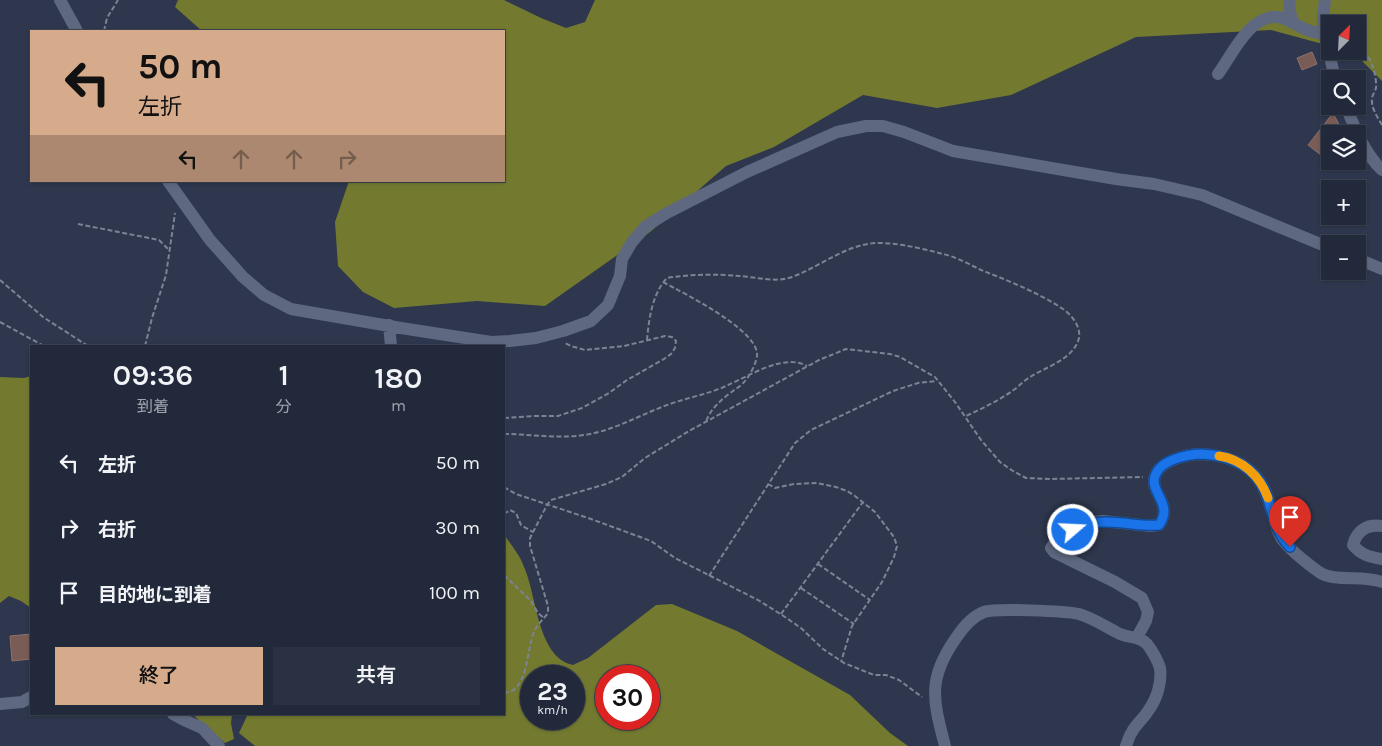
<!DOCTYPE html>
<html lang="ja">
<meta charset="utf-8">
<style>
:root{--surface:#22293a;--page:#2a3142;--text:#f1f3f6;--muted:#a2a6af;--line:#3f4554;--accent:#d6ab8b}
body{margin:0;font-family:Karla,"Noto Sans JP",sans-serif;background:var(--page);color:var(--text);height:100vh;display:flex;flex-direction:column;font-size:19px;white-space:nowrap}
*{box-sizing:border-box;margin:0}
p{font-size:16px;color:var(--muted)}
.icon{flex:none;width:28px;height:28px;fill:none;stroke:currentColor;stroke-width:2;stroke-linecap:round;stroke-linejoin:round}
.map{position:relative;flex:1;overflow:hidden}
.side{position:absolute;left:30px;top:345px;width:475px;height:370px;display:flex;flex-direction:column;background:var(--surface);border-radius:0px;box-shadow:0 1px 4px #0004,0 0 0 1px var(--line)}
.side>*{flex:none}
.hud{position:absolute;left:30px;top:30px;width:475px;height:152px;border-radius:0px;box-shadow:0 1px 4px #0004,0 0 0 1px var(--line);background:#d6ab8b;color:#111;overflow:hidden}
.needle{width:32px;rotate:24deg}
.tools{position:absolute;left:1321px;top:15px;display:grid;gap:10px}
.tools a{display:grid;place-items:center;width:45px;height:45px;border-radius:0px;background:var(--surface);box-shadow:0 1px 4px #0004,0 0 0 1px var(--line);font-size:25px}
.speed{position:absolute;left:520px;top:665px;display:flex;gap:10px;font-size:25px;font-weight:700;text-align:center}
.speed>*{display:grid;place-content:center;width:65px;height:65px;border-radius:50%;background:var(--surface);box-shadow:0 1px 4px #0004,0 0 0 1px var(--line);line-height:1}
.speed small{font-size:12px;font-weight:400}
.speed .limit{border:8px solid #d22;background:#fff;color:#111}
.pin{position:absolute;display:grid;place-items:center;width:42px;height:42px;color:#fff;margin:-51px -21px;border-radius:50% 50% 50% 0;rotate:-45deg;box-shadow:0 0 5px #0007}
.pin .icon{rotate:45deg}
.me{position:absolute;width:55px;margin:-28px;rotate:71deg;stroke-linejoin:round;filter:drop-shadow(0 0 4px #0008)}
.turn{display:flex;align-items:center;gap:18px;height:105px;padding:0 25px;font-size:22px}
.turn .icon{width:65px;height:65px;stroke-width:2.5}
.turn b{display:block;font-size:35px;line-height:42px}
.lanes{display:flex;align-items:center;height:48px;padding:0 25px;background:#0003;justify-content:center;gap:25px;direction:ltr}
.lanes .off{opacity:.35}
.eta{display:flex;justify-content:space-evenly;align-items:center;height:85px;text-align:center}
.eta b{font-size:30px;font-weight:600;line-height:35px}
.action{display:flex;gap:10px;margin-top:auto;padding:10px 25px}
.action a{flex:1;height:58px;border-radius:0px;background:var(--accent);color:#111;font-size:20px;font-weight:600;line-height:58px;text-align:center}
.action a+a{background:var(--page);color:var(--text)}
ul{padding:0;list-style:none}
li{display:flex;align-items:center;gap:15px;height:65px;padding:0 25px}
li div{flex:1}
li b{display:block;font-size:19px}
li em{font-style:normal}
.map>svg:first-child{display:block}
</style>
<div class="map">
<svg width="1382" height="746" viewBox="0 0 1382 746">
<rect width="100%" height="100%" fill="#2e374d"/>
<!-- forest -->
<path fill="#737a30" fill-rule="evenodd" d="M178 0H504L541 18 566 28 585 22 595 0H1382V81L1354 53 1347 51H1358V24H1330V46L1271 30 1136 37 1011 95 937 108 863 95 774 147 726 166 650 232 545 306 477 301 394 308 363 292 338 266 335 222 349 181H504V31H202L175 7Z
M31 376V608L21 601 9 596 0 603V377L24 378Z
M504 534C510 544 520 555 524 567 537 595 537 657 573 665L588 658 656 605 672 604 737 631 850 695 890 733 908 746H255L239 733 248 714H504ZM531 676H574V719H531ZM606 676H649V719H606Z
M192 714H232L231 723 234 739 225 743Z"/>
<!-- building -->
<path fill="#795c56" stroke="#8e706a" d="M1312 52 1317 64 1302 70 1297 58Z
M1333 113 1344 134H1330V162L1308 145Z
M31 634V659L12 661 10 636Z"/>
<g fill="none" stroke-linecap="round" stroke-linejoin="round">
<!-- path -->
<path stroke="#7b8395" stroke-width="2" stroke-dasharray="5 2.5" stroke-linecap="butt" d="M104 31 107 18 118 0
M1358 46C1370 53 1377 74 1376 88 1375 92 1372 95 1372 99 1371 108 1378 118 1382 125
M78 224 159 240 169 250
M0 280 43 317 88 346
M663 282C685 294 754 328 757 353 758 360 750 376 745 381 742 385 737 388 733 391 722 399 710 409 706 422
M0 322 44 346
M647 340C649 319 652 294 667 278 690 274 717 274 739 276 756 277 776 283 792 277 822 266 850 241 883 243 903 244 924 249 943 254 956 257 969 264 981 270 1009 281 1039 293 1063 309 1072 315 1081 327 1079 338 1074 359 1046 367 1030 377 1025 380 1020 385 1015 389 1000 400 983 408 966 416
M145 346 152 318 166 275 175 213
M504 418 535 416H558L582 408 609 393 627 380 664 359 671 354 675 348 676 341 672 337 665 336 624 346 585 350 571 346 565 343
M504 434C530 434 557 439 584 435 614 431 641 414 670 404 689 397 710 394 728 385 749 376 784 353 807 366
M768 484 775 488 794 484 817 483 836 487 847 491 855 496 875 512 894 537 897 546 894 557 882 582 852 626 841 662
M504 487 516 494 591 519 651 541 675 558 758 600 782 615 801 628 823 649 844 663 874 675H886L899 680 922 697
M504 514 510 510 516 513 521 525 533 532
M818 564 870 600
M504 575 531 601 538 613 544 618
M709 576 795 443 811 430 893 391 918 383 937 381
M801 588 854 624
M781 614 863 502
M504 693C506 692 509 692 512 691 528 682 527 648 534 632 537 624 543 620 548 613V606L530 546V538L547 505 551 500 606 484 622 477 645 458 689 431 819 360 846 349 890 354 900 357 935 377 955 402 981 440 1000 462 1013 471 1026 478 1050 479 1143 477"/>
<!-- minor -->
<path stroke="#5e6880" stroke-width="12" d="M60 0 77 31
M1290 0 1289 5 1292 22
M1325 0 1323 17V25L1335 79
M1218 74C1232 55 1250 14 1278 17 1289 19 1297 26 1307 30 1313 32 1319 33 1326 35
M1346 106C1354 127 1365 154 1382 170
M168 181 210 240 243 277 264 295 291 309 401 328 491 342 510 341 536 338 563 331 591 321 608 305 620 276 622 259 632 242 646 226 667 213 747 172 837 132 866 126H883L904 132 953 151 1116 179 1154 184 1202 195 1330 248
M1358 259 1382 269
M389 325 391 346
M1382 526C1367 524 1357 530 1353 545 1361 555 1370 557 1382 559
M1137 637 1146 621 1148 612 1142 598 1115 582 1054 552 1051 548 1053 545 1067 532 1093 522 1103 521 1150 526 1159 525C1176 501 1142 490 1159 469 1168 459 1189 454 1201 454 1231 455 1257 467 1267 496 1272 510 1274 526 1282 539 1290 550 1308 564 1319 572 1335 583 1362 574 1382 582
M0 704 22 702 31 697
M173 714 184 720 202 728 219 746
M945 746C933 700 927 679 956 638 962 629 973 616 984 612 995 608 1066 611 1079 614 1093 618 1106 627 1120 634 1129 638 1140 636 1147 644 1152 650 1158 661 1160 668 1162 682 1157 699 1148 711 1144 718 1136 724 1132 732 1129 736 1128 741 1126 746"/>
</g>
<g fill="none" stroke-linecap="round" stroke-linejoin="round">
<!-- route casing -->
<g stroke="#114b97" stroke-width="12">
<path id="route" d="M1073 530C1082 526 1092 522 1103 522 1122 521 1141 527 1159 525 1176 501 1142 490 1159 469 1167 459 1189 454 1201 454 1231 455 1257 467 1267 496 1273 515 1276 533 1290 547"/>
</g>
<!-- route -->
<use href="#route" stroke="#1a73e8" stroke-width="9"/>
<!-- slow -->
<path stroke="#f59e0b" stroke-width="9" d="M1219 456C1242 459 1260 476 1268 498"/>
</g>
</svg>
<div class="tools">
<a><svg class="needle" viewBox="-14 -14 28 28"><path d="M0-13l5 13h-10z" fill="#e53935"/><path d="M0 13l5-13h-10z" fill="#a2a6af"/></svg></a>
<a><svg class="icon" aria-label="search" viewBox="0 0 24 24"><circle cx="10" cy="10" r="6"/><path d="M15 15l6 6"/></svg></a>
<a><svg class="icon" aria-label="layers" viewBox="0 0 24 24"><path d="M12 4l9 5-9 5-9-5zM3 14l9 5 9-5"/></svg></a>
<a>+</a>
<a>−</a>
</div>
<div class="speed"><div>23<small>km/h</small></div><div class="limit">30</div></div>
<div class="pin" style="left:1290px;top:547px;background:#d93025"><svg class="icon" aria-label="arrive" viewBox="0 0 24 24"><path d="M6 21V4h12l-3 4 3 4H6"/></svg></div>
<svg class="me" style="left:1073px;top:530px" viewBox="-20 -20 40 40"><circle r="17" fill="#1a73e8" stroke="#fff" stroke-width="3"/><path d="M0-11L8 9 0 5-8 9z" fill="#fff"/></svg>
<div class="hud">
<div class="turn"><svg class="icon" aria-label="left" viewBox="0 0 24 24"><path d="M17 20v-9H6M10 6l-5 5 5 5"/></svg><div><b>50 m</b>左折</div></div>
<div class="lanes"><svg class="icon" aria-label="left" viewBox="0 0 24 24"><path d="M17 20v-9H6M10 6l-5 5 5 5"/></svg><svg class="icon off" aria-label="ahead" viewBox="0 0 24 24"><path d="M12 20V5M6 11l6-6 6 6"/></svg><svg class="icon off" aria-label="ahead" viewBox="0 0 24 24"><path d="M12 20V5M6 11l6-6 6 6"/></svg><svg class="icon off" aria-label="right" viewBox="0 0 24 24"><path d="M7 20v-9h11M14 6l5 5-5 5"/></svg></div>
</div>
<section class="side">
<div class="eta">
<div><b>09:36</b><p>到着</p></div>
<div><b>1</b><p>分</p></div>
<div><b>180</b><p>m</p></div>
</div>
<ul>
<li><svg class="icon" aria-label="left" viewBox="0 0 24 24"><path d="M17 20v-9H6M10 6l-5 5 5 5"/></svg><div><b>左折</b></div><em>50 m</em></li>
<li><svg class="icon" aria-label="right" viewBox="0 0 24 24"><path d="M7 20v-9h11M14 6l5 5-5 5"/></svg><div><b>右折</b></div><em>30 m</em></li>
<li><svg class="icon" aria-label="arrive" viewBox="0 0 24 24"><path d="M6 21V4h12l-3 4 3 4H6"/></svg><div><b>目的地に到着</b></div><em>100 m</em></li>
</ul>
<div class="action"><a>終了</a><a>共有</a></div>
</section>
</div>
